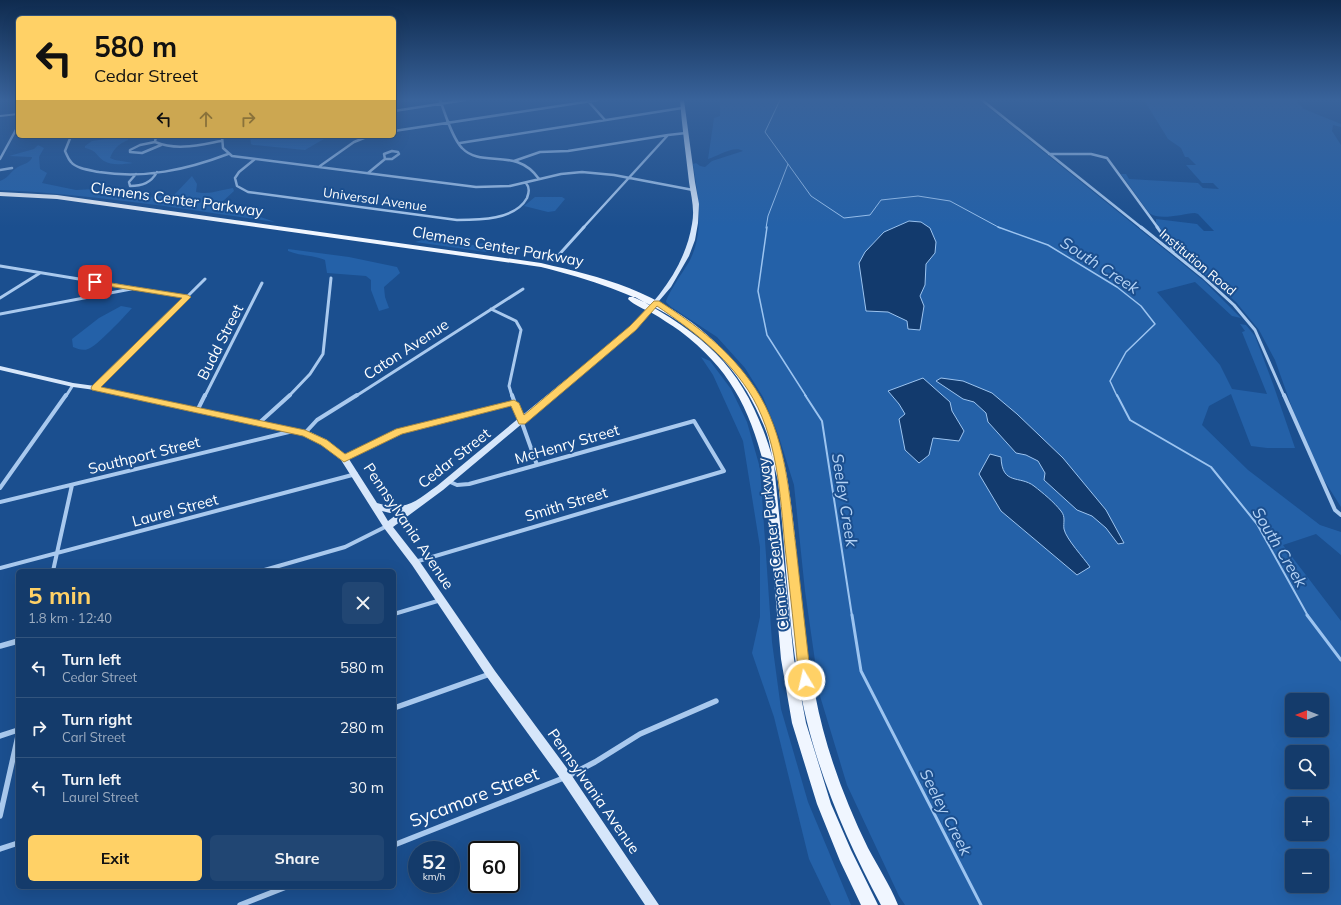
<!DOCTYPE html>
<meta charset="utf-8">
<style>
:root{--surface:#143b6b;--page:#214673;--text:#f1f3f6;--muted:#9dadc1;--line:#33557e;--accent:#ffd166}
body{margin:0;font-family:Mulish,sans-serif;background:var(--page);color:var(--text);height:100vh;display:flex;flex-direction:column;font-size:15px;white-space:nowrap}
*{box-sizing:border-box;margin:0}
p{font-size:13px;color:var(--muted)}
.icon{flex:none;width:22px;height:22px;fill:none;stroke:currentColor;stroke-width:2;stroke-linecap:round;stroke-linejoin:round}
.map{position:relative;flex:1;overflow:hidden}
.details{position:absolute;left:16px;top:569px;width:380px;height:320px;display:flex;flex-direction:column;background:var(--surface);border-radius:6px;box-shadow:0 4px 16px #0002,0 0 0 1px var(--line)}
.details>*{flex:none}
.guide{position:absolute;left:16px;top:16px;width:380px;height:122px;border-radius:6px;box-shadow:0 4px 16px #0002,0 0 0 1px var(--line);background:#ffd166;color:#111;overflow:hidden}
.needle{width:26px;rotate:270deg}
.buttons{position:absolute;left:1285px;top:693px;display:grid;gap:8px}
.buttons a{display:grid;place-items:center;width:44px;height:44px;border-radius:6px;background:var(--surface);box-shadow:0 4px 16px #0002,0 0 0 1px var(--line);font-size:20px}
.speed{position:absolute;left:408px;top:841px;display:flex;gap:8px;font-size:20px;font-weight:700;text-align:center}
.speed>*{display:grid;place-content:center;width:52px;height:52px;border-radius:50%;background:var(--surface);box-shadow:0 4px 16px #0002,0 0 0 1px var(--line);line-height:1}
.speed small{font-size:10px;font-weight:400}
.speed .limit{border:2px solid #111;border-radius:6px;background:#fff;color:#111}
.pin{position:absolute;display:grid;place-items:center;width:34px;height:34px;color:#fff;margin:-17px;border-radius:8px;box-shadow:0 2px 6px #0006}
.me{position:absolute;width:44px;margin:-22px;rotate:351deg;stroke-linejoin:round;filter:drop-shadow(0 0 3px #0008)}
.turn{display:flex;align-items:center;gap:14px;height:84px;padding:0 12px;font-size:18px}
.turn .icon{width:52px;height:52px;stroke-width:2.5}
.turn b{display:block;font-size:28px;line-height:34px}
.lanes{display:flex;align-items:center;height:38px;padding:0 12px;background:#0003;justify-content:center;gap:20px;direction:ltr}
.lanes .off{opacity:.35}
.round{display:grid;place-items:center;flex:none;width:42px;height:42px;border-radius:6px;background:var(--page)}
.headline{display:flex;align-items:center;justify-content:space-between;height:68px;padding:0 12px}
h1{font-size:24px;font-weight:700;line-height:30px;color:var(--accent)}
.action{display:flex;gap:8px;margin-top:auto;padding:8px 12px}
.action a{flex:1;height:46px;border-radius:6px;background:var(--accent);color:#111;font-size:16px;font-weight:700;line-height:46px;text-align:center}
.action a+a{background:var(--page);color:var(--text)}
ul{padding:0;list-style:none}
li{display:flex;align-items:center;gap:12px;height:60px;padding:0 12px;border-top:1px solid var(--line)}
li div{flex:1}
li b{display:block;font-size:15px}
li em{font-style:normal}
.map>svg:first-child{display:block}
</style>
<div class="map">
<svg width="1341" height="905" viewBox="0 0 1341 905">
<rect width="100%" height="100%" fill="#1b4f8f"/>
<!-- green -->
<path fill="#2461a8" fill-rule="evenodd" d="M720 100H979L1204 281 1241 318 1232 316 1195 282 1157 292 1220 365 1232 389 1267 394 1242 332 1245 331 1240 324 1246 325 1255 336 1273 384 1295 448H1267L1251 446 1231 394 1209 406 1202 425 1248 470 1320 525 1341 532V555L1316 534 1283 545 1341 621V905H905L899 896 847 785 820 696 805 591 794 485 778 434 763 397 745 368 717 337 671 307 666 302C667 295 684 270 689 262 705 232 698 196 693 164L696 163 700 166 705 167 712 161 743 151C734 145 718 156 708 159L714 118 720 116ZM1292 700H1322V730H1292ZM1292 752H1322V782H1292ZM1292 804H1322V834H1292ZM1292 856H1322V886H1292Z
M1144 100H1295L1304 109 1341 124V127L1333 125 1332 131 1341 145V507L1310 458 1275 360 1259 330 1236 302 1174 248 1156 223V219L1197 224 1204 231H1214L1198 214 1195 213C1181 214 1160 221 1149 213L1121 174H1126L1129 179 1198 183 1203 188 1219 189 1213 183H1202L1186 165H1196L1188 157H1185L1181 148 1168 139Z
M250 136H329L305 150 253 145 251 144Z
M119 137 128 138V140C119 144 114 148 110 158L115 160 133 163C124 164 112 166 104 161 95 155 98 151 85 148V146L92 141Z
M38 145 44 148 39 157 40 169 47 173 42 183 76 190 95 189 104 196 147 198 175 194 192 176 197 184 196 192C210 195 219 190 233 188L234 191 222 202 240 210 275 222C184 209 92 194 0 190V181C8 178 9 174 15 169 20 164 28 165 32 158V157L9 156 34 149Z
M535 197H562L565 199 555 211 548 212 524 206Z
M426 239 474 245 488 242 490 248 486 252 415 242Z
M288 249 349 257 397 267 400 273 384 287 385 297 389 308 379 311 371 290V280L366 276 327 273 325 260C313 255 300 256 288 251Z
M121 306 132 308C125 316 96 347 88 349 83 351 78 349 73 347L72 339 99 318Z
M701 357 710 361 731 389 747 422 760 468 772 642 781 709 808 802 851 905H831L809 859 774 717 752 653 760 617V547L743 441 713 375Z"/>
<!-- water -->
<path fill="#123a6d" stroke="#9cc4f0" d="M909 221 921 222 930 228 936 242 935 253 926 264 925 285 920 296 924 306 920 330 908 329 907 321 888 312 866 311 859 263 865 252 884 232Z
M923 378 950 402 952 411 964 431 959 441 933 438 929 455 919 463 905 450 899 419 905 414 899 404 888 391Z
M941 378 963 381 992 393 1017 414 1063 458 1106 510 1124 543 1118 544 1106 528 1092 516 1077 510 1044 480 1045 473 1038 461 1026 455 1016 453 988 422 986 413 974 402 963 399 936 381Z
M990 454 1001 457C1002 486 1020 475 1034 486 1043 493 1054 502 1061 511 1066 517 1063 523 1064 529 1066 539 1084 558 1090 567L1077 575 1001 511 979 474Z"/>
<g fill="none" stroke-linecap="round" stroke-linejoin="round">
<!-- stream-far3 -->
<path stroke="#9cc4f0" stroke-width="1" d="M788 164 811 196 844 218 870 215 881 200 918 196 950 201 1000 228
M766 228 768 216 788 164 765 132 780 100"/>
<!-- stream-far2 -->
<path stroke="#9cc4f0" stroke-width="1.5" d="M767 227 758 291 767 335 806 396
M998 227 1048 245 1117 287 1141 306 1155 324 1126 352 1110 381 1117 396"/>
<!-- stream-far1 -->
<path stroke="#9cc4f0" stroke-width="2" d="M805 395 822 421 852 616
M1117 395 1130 420 1211 467 1257 524 1308 616"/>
<!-- stream -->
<path stroke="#9cc4f0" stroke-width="3" d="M852 615 861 671 981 905
M1307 615 1341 660"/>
<!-- minor-far3 -->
<path stroke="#a9c9ee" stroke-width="2.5" d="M440 100C445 113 452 138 462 148 482 169 516 146 539 179
M982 100 1142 228
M588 101 605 120
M394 111 465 100
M394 131 598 100
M71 136 65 151C67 155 68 159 71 162 77 169 90 170 99 172 144 179 186 170 228 154
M156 136 155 142C177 151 199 145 221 141
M222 136 223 148 232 156 476 187 510 186 561 174 582 172 614 175 693 190
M71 137 79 136
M155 142 140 145 130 150V152L142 153 161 145
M460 143 682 108
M392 151 398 152 399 154 392 159H385L384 154Z
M1049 154H1091L1107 158 1158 228
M0 159 18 126
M255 159 239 172 235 178 237 186 248 192 457 220C479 220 515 220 527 198 529 192 530 188 526 183
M514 161 540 152 568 151 668 135
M320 166 354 142 369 136
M0 170 12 168
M368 173 385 159
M136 174 129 182 130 186C142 186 151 183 157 172
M583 228 668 135 686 133"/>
<!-- minor-far2 -->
<path stroke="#a9c9ee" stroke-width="3" d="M1141 227 1202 276 1234 305 1255 330 1284 396
M1157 227 1174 251
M556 258 584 227
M0 266 188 297
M0 298 40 273
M491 309 516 321 521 330 509 386 512 396
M0 314 131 289
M95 388 205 279
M66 396 73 385
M205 396 262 283
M289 396 310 374 323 354 331 278
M356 396 523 289"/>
<!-- minor-far1 -->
<path stroke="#a9c9ee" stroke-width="4" d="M512 395 537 465
M1284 395 1335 510 1341 515
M197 411 205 395
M259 423 290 395
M305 433 317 420 357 395
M344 458 399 431 514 403
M0 488 66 395
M0 502 293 431
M415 562 724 471 694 421 469 484 457 485 448 481
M0 568 356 474
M53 571 72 485
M261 571 345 547 387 526
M394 614 441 600"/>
<!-- minor -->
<path stroke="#a9c9ee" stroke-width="5.5" d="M0 646 18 641
M394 708 490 674
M0 736 18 730
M0 816 18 736
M394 845 566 777 595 762 640 734 716 701
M0 849 18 843
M240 905 286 887"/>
<!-- tertiary -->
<path fill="#a9c9ee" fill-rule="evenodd" d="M18 113V115L0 117V115Z"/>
<!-- secondary -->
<path fill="#d6e6fa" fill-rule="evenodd" d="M680 100H684L695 182 699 204 698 223 695 240 689 256 671 287 635 329 443 490 393 527 418 559 495 671 566 767 659 905H645L558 775 487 677 412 565 384 528 341 460 321 444 303 435 95 390 73 387 0 370V366L73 383 95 386 308 431 327 440 347 456 377 503C406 512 414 502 437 486 475 454 513 423 552 391 606 347 680 298 692 224 695 209 691 196 689 182 686 155 682 128 680 100ZM382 511 390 513 400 512 388 521Z"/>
<!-- primary -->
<path fill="#f0f6ff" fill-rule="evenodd" d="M0 192 57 195 541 263C571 270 601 277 629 288 715 322 775 392 788 483 799 553 800 624 815 694 825 747 844 799 868 848 878 867 890 885 898 905H881C850 847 823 786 807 722 788 643 787 561 778 481L774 465 794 659 806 723 831 804 851 850 878 905H861L840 861 817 804 792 723 781 659 764 465C749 407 729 368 680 331 671 325 661 318 652 313 644 309 634 305 628 299L629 297H635C714 340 749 375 774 463 771 454 770 443 767 434 729 329 641 292 541 267L57 199 0 196Z"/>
</g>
<!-- sky -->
<linearGradient id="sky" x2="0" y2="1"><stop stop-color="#0f2b4f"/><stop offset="0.44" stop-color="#39639b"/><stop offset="1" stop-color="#39639b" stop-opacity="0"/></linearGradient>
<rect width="1341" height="227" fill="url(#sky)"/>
<!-- route -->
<path fill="#ffd166" stroke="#a68842" d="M92 280 188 295 191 297 101 387 305 430 327 440 345 454 396 429 514 400 519 403 524 415 630 326 654 301H659C696 325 730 350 755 388 786 435 789 493 796 548 801 592 806 636 811 680L810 684 805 686 801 684 799 680C795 636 790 592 785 547 780 494 778 436 748 390 724 354 692 330 657 306L636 330 525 424H519L511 406 402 434 344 462 321 445 303 436 92 390 91 388 92 386 182 298 95 284 91 282Z"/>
<g text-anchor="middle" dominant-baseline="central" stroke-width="4" stroke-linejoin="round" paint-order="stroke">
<!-- far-street labels -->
<g font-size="13" fill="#fff" stroke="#1b4f8f">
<text transform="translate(375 199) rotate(8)">Universal Avenue</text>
<text transform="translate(1198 262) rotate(40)">Institution Road</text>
</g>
<!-- street labels -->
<g font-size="15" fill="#fff" stroke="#1b4f8f">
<text transform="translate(177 199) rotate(8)">Clemens Center Parkway</text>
<text transform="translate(498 246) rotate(10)">Clemens Center Parkway</text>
<text transform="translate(220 342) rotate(-63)">Budd Street</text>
<text transform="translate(406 349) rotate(-33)">Caton Avenue</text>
<text transform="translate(567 444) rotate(-16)">McHenry Street</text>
<text transform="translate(144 455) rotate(-14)">Southport Street</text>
<text transform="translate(454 458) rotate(-38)">Cedar Street</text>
<text transform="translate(566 504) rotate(-17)">Smith Street</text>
<text transform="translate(175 510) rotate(-15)">Laurel Street</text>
<text transform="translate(409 526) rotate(56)">Pennsylvania Avenue</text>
<text transform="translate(773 544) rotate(-97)">Clemens Center Parkway</text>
<text transform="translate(594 791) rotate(55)">Pennsylvania Avenue</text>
</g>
<!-- water labels -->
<g font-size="16" font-style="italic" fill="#b5d3f5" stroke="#1b4f8f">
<text transform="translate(1100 265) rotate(33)">South Creek</text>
<text transform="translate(845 500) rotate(81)">Seeley Creek</text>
<text transform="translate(1280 547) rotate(59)">South Creek</text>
<text transform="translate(946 812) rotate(63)">Seeley Creek</text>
</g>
<!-- near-street labels -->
<g font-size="18" fill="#fff" stroke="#1b4f8f">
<text transform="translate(474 797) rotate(-21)">Sycamore Street</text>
</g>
</g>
</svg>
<div class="buttons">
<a><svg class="needle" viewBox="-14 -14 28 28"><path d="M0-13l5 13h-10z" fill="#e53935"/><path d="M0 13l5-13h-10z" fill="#9dadc1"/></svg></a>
<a><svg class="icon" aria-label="search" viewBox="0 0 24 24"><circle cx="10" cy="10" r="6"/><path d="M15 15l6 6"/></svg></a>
<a>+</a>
<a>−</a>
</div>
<div class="speed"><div>52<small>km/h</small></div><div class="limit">60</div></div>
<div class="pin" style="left:95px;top:282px;background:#d93025"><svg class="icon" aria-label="arrive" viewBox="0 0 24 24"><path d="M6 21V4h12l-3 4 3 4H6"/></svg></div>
<svg class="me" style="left:805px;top:680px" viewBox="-20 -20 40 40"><circle r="17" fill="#ffd166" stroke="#fff" stroke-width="3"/><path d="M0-11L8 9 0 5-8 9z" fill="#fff"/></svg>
<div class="guide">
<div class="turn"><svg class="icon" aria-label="left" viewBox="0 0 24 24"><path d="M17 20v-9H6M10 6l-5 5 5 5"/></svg><div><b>580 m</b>Cedar Street</div></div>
<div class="lanes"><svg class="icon" aria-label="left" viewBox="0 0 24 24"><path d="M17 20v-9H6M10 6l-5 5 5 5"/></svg><svg class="icon off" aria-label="ahead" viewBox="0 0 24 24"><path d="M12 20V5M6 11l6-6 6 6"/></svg><svg class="icon off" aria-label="right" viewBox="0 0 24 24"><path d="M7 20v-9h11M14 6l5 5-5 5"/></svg></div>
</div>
<section class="details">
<div class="headline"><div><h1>5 min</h1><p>1.8 km · 12:40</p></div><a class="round"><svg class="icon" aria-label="close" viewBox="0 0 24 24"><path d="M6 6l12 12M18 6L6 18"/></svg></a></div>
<ul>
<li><svg class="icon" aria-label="left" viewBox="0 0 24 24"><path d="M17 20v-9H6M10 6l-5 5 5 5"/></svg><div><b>Turn left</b><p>Cedar Street</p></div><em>580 m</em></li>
<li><svg class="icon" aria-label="right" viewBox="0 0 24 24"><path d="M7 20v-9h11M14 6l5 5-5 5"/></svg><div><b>Turn right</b><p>Carl Street</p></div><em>280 m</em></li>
<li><svg class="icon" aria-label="left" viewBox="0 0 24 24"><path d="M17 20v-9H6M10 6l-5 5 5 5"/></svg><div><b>Turn left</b><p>Laurel Street</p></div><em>30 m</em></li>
</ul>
<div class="action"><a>Exit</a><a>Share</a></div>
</section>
</div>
